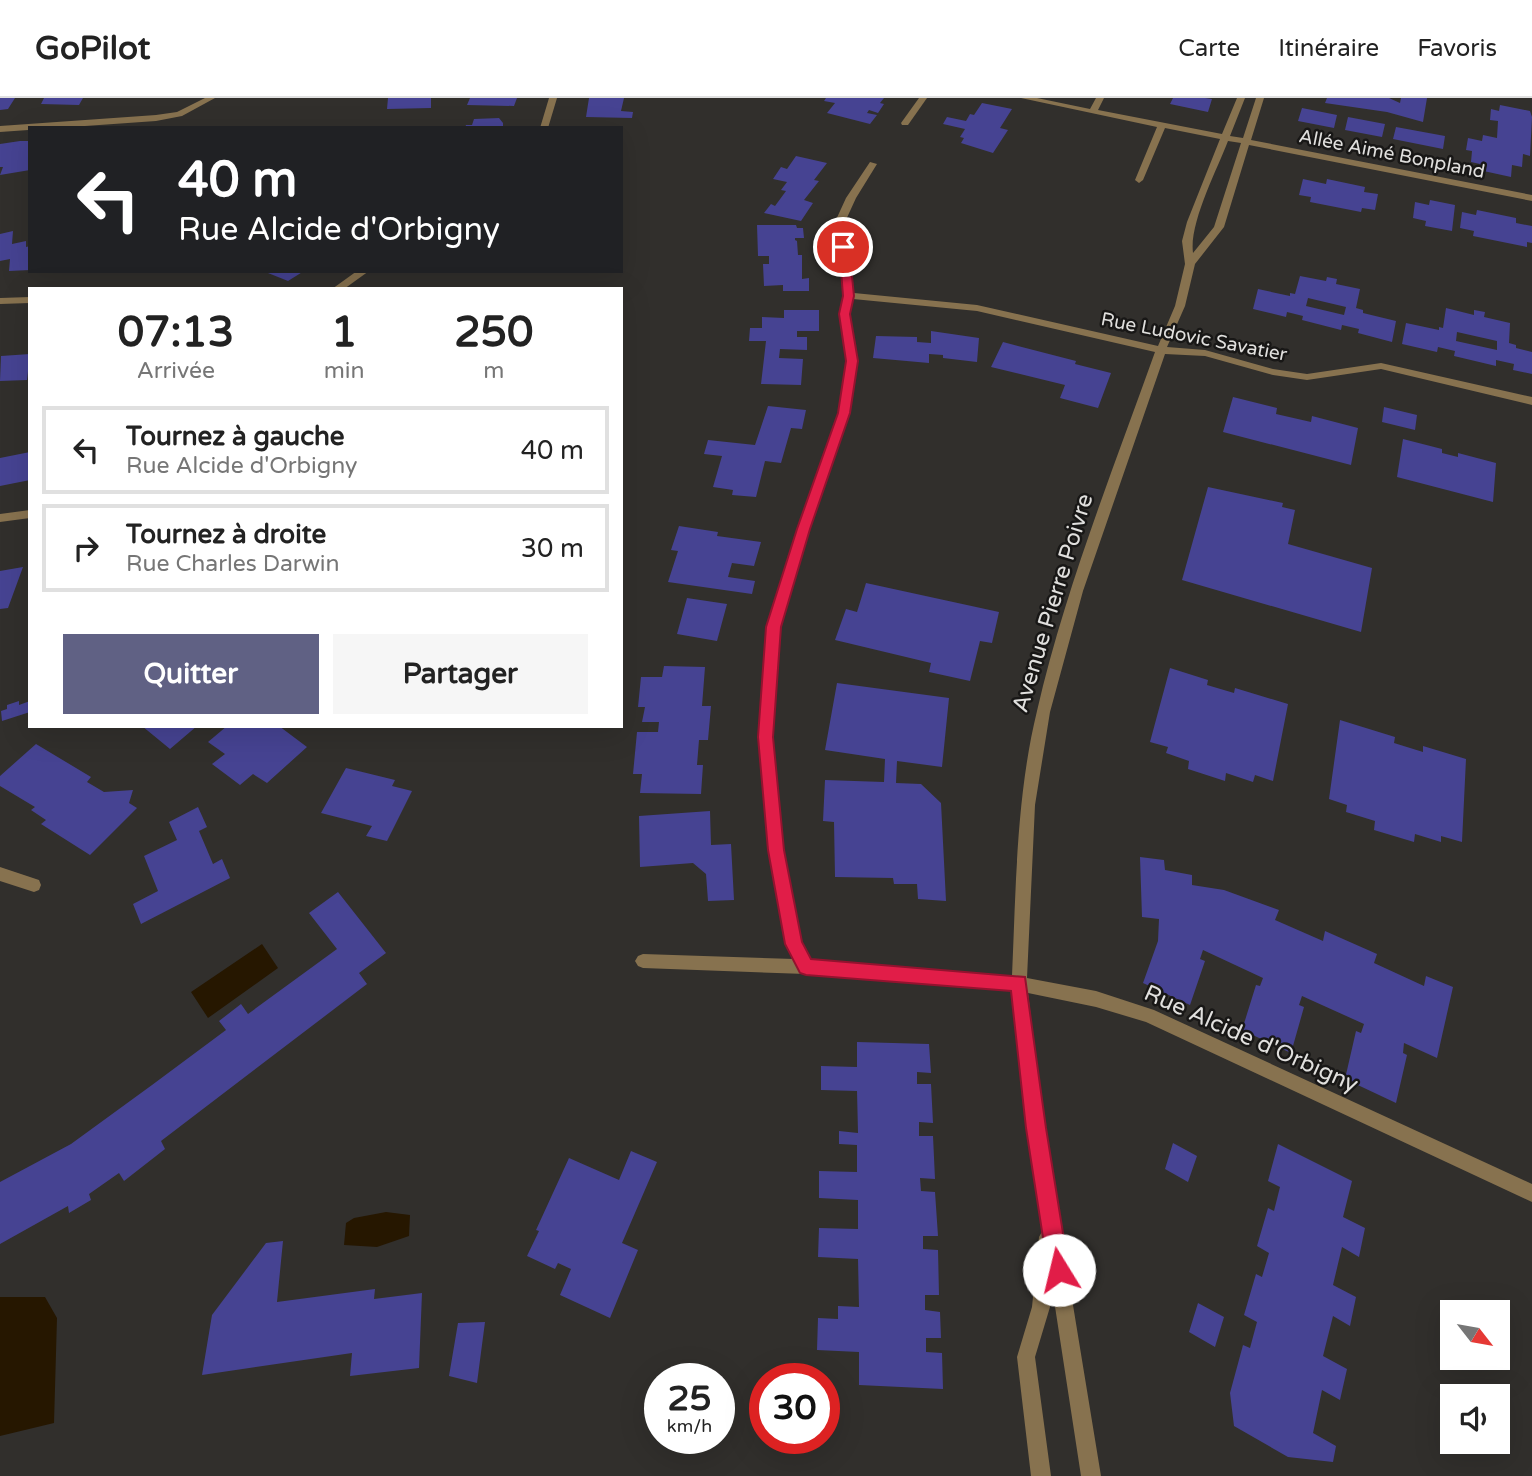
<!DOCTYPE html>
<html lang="fr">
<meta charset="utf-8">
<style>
:root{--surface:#fff;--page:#f6f6f6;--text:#222;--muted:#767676;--line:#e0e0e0;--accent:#606184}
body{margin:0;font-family:"Varela Round",sans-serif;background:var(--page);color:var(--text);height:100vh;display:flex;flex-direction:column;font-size:26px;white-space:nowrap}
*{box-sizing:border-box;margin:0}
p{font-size:23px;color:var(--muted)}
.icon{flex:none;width:38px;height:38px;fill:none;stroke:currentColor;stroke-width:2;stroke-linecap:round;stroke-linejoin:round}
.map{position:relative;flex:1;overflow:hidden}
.panel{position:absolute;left:28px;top:189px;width:595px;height:441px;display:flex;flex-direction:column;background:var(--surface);border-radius:0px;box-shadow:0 7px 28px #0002}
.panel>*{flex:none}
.banner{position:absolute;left:28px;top:28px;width:595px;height:147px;border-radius:0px;box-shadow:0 7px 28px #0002;background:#202124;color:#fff;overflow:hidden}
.needle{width:46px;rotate:121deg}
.controls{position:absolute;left:1440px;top:1202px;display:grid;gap:14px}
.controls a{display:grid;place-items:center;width:70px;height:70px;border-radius:0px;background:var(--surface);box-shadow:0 7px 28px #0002;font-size:35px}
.speed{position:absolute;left:644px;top:1265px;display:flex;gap:14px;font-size:35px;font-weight:700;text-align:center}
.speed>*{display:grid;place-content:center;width:91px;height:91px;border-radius:50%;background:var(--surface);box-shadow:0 7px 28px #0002;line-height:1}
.speed small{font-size:18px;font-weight:400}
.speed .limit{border:10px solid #d22;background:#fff;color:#111}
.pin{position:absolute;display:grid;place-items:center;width:60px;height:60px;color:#fff;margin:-30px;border:4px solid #fff;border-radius:50%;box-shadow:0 2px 7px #0007}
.me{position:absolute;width:77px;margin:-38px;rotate:351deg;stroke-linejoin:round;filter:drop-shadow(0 0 5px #0008)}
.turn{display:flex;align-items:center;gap:24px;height:147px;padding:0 35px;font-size:32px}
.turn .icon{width:91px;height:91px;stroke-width:2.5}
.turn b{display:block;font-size:49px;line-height:60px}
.eta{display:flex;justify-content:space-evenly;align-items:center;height:119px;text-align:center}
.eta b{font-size:42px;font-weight:700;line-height:49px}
.primary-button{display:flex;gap:14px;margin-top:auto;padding:14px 35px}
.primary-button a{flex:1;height:80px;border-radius:0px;background:var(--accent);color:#fff;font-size:28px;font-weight:700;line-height:80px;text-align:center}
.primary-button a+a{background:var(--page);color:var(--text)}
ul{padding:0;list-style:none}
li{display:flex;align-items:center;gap:21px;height:88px;margin:0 14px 10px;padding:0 21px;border:4px solid var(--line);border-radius:0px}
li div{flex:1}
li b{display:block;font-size:26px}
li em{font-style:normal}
header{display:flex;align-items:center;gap:42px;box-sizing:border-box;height:98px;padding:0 35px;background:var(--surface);border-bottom:2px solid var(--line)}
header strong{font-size:33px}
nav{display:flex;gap:38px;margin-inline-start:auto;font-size:24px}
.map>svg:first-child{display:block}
</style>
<header>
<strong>GoPilot</strong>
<nav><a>Carte</a><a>Itinéraire</a><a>Favoris</a></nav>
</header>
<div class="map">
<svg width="1532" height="1378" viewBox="0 0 1532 1378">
<rect width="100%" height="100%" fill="#312f2c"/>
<!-- water -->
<path fill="#261700" d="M262 846 278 870 208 920 191 894Z
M386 1114 410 1117 409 1138 377 1149 344 1147 346 1125 354 1120Z
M0 1199H45L57 1220 54 1325 0 1338Z"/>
<!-- building -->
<path fill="#464392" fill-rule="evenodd" d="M0 0H15L8 11 0 12Z
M44 0H83L79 7 41 6Z
M388 0H431V10L387 11Z
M470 0H517L514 8 467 7Z
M589 0H624L621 13 633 14 632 20 586 19Z
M826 0H884L880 5 884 6 878 15 869 12 867 15 877 17 870 26 827 15 835 5 824 3Z
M1173 0H1205L1212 1 1208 14 1170 6Z
M1327 0H1389L1400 5 1401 0H1427L1423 24 1387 14 1325 5Z
M982 5 1012 11 1000 30 1008 32 993 55 961 45 964 40 960 39 965 31 943 26 947 19 966 23 970 16 974 17Z
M1500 7 1530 13 1532 19 1530 58 1523 56 1522 69 1512 67 1511 79 1479 72 1480 66 1471 64 1472 53 1466 52 1468 40 1482 43 1483 37 1497 40 1498 23 1490 22 1491 11 1499 13Z
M1302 10 1337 17 1334 30 1298 23Z
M1348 19 1385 26 1382 39 1345 32Z
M499 20 503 25V30H465L466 27H472L474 21Z
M1396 29 1445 38 1443 51 1393 41Z
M20 43H30V72L0 77 3 69H0V46Z
M796 58 827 65 814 82 819 83 804 102 813 105 801 123 764 115 771 106 775 108 786 93 781 92 787 84 773 81 781 69 787 71Z
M1303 81 1326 86 1327 81 1365 89 1364 94 1378 96 1375 112 1362 110 1361 114 1310 104 1311 99 1299 97Z
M1430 102 1455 107 1452 133 1425 128 1426 123 1413 120 1415 104 1429 107Z
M1477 112 1516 120V125L1532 128V145L1527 144V149L1473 138 1474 133 1460 130 1462 114 1476 117Z
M757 127H796L797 130H803L804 140H795V142L797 143 798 157H802V181L809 180V193H783V187L764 188 763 166H769V158H758Z
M13 133 12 146 26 143V149L30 148V172L9 173 10 161 0 163V136Z
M263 173H304L288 183Z
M1300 178 1326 183 1327 179 1337 181 1336 186 1360 191 1356 210 1363 212V215L1396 223 1392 244 1358 235 1359 231 1342 227 1341 232 1302 222 1303 218 1287 214 1286 219 1253 211 1258 191 1290 198V195L1295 196ZM1308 200 1346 209 1344 217 1306 208Z
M1446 210 1474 217V212L1485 214 1484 219 1510 225 1509 245 1516 247V250L1532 254V276L1513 272 1514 266 1496 262V268L1454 258 1455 253 1438 249 1437 254 1402 246 1406 225 1439 232V229L1443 230ZM1457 234 1497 243V252L1456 243Z
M784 212H819V233H797V239H807V252L780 251 779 260 803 261 801 287 761 286 766 243H749L750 230H762V219L784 220Z
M931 233 979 240 977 264 943 260V257L929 256V265L873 260 876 238 917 239V244L931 245Z
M1003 244 1076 263 1075 266 1111 275 1098 310 1060 300 1065 287 991 269Z
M30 256 27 282 0 283 1 258Z
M1233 299 1277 310 1276 316 1311 324 1312 318 1358 330 1351 367 1223 334Z
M768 308 806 312 802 331 791 330 781 365 765 363 756 399 732 397 733 392 713 389 722 358 704 356 708 342 755 347Z
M1384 309 1417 317 1415 332 1382 324Z
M1403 341 1442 351V355L1458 359V355L1496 365 1493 404 1397 379Z
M30 354V382L0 388V360Z
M1208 389 1283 405 1282 409 1295 412 1288 446 1372 470 1361 534 1182 482Z
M679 428 718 434 717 438 761 444 754 468 732 465 728 479 755 483 752 496 668 484 678 453 671 452Z
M23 469 8 510 0 511V473Z
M866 485 999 514 992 545 980 543 970 583 929 574 931 565 835 542 846 511 857 514Z
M687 500 727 506 717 543 677 536Z
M664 568 705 569 702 608H711L708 642H699L697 667H703L701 696 640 695 642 676H633L637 634H658L659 624H642L645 609H638L641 579H662Z
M1170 570 1208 582 1207 587 1234 595 1235 590 1288 606 1273 683 1255 677 1253 684 1226 675 1225 683 1188 671 1189 663 1166 655 1168 649 1150 644Z
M837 585 949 600 942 669 897 663 896 685 921 686 941 705 946 803 918 801 917 786H894L893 780 835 779 834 724 823 723 825 682 884 684 885 661 825 652Z
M19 603V607L30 603V614L2 623 1 613 7 611V607Z
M1340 622 1395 639 1394 645 1423 654V648L1466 661 1462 744 1441 738V744L1415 736 1414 744 1374 732 1375 723 1346 714 1347 707 1329 701Z
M142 628H197L170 651Z
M227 628H279L307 649 267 685 253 676 240 687 212 666 225 656 208 644Z
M36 646 91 679 87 684 104 694 133 692 129 705 137 710 90 757 41 726 46 722 31 712 35 709 0 688V678Z
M346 670 395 682 392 688 412 693 387 743 366 738 372 728 321 715Z
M198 709 207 729 199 733 213 766 222 761 230 780 141 826 133 806 158 793 144 758 177 742 169 724Z
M710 713 711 747 731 746 734 802 708 803 706 776 693 765 640 769 639 718Z
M1140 759 1164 762 1165 772 1192 777V787L1224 792 1279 812 1275 822 1323 843 1325 833 1377 856 1374 865 1424 888 1426 878 1453 889 1437 960 1404 945 1403 955 1407 957 1396 1005 1345 981 1356 933 1361 935 1364 926 1302 898 1299 907 1304 909 1291 955 1242 932 1256 887 1260 888 1263 880 1203 852 1200 861 1205 863 1190 907 1143 885 1158 843 1159 821 1142 819Z
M338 794 386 855 359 875 367 886 161 1043 165 1051 124 1083 119 1075 89 1096 91 1102 69 1115 68 1108 0 1146V1084L71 1046 152 987 226 932 219 923 241 906 248 916 337 851 309 815Z
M857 944 929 946 931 975 917 974V986H931L933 1025 919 1024V1038H933L935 1081 920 1080 921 1093 935 1094 938 1138H923V1151L938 1152 939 1197H925V1212L940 1214 941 1240H926V1254L942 1255 943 1291 859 1287V1254L817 1252 818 1220 838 1221V1208L859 1209 858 1161 818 1159 819 1130 858 1131V1102L819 1100V1073L857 1074V1047L839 1046V1033L858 1035 857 993 821 992V968L857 969Z
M1173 1045 1197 1058 1188 1084 1165 1071Z
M1278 1046 1352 1083 1343 1119 1365 1130 1359 1159 1342 1149 1333 1187 1356 1199 1350 1228 1333 1218 1323 1258 1347 1271 1340 1302 1322 1292 1313 1335 1336 1348 1333 1364 1288 1359 1234 1328 1230 1295 1243 1247 1250 1250 1257 1224 1244 1217 1256 1176 1262 1179 1269 1155 1257 1148 1268 1110 1274 1113 1280 1089 1268 1083Z
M631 1053 657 1064 622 1145 638 1152 610 1220 560 1197 571 1171 558 1165 555 1171 527 1158 539 1133 536 1132 569 1060 619 1082Z
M283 1143 277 1204 375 1191 374 1201 422 1195 419 1270 350 1278 352 1255 202 1277 212 1217 266 1145Z
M1198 1205 1224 1219 1215 1249 1189 1234Z
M485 1224 477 1285 449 1278 458 1225Z"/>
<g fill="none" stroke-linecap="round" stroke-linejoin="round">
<!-- lane -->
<path fill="#87724f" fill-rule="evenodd" d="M919 0H927L908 27H902L901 25Z"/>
<!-- street -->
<path fill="#87724f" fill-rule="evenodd" d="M205 0H215L182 18 156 23 0 34V28L156 17 177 14Z
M549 0H557L548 30H540Z
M1021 0H1037L1090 11 1096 0H1104L1098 12 1222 36 1237 0H1245L1230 38 1243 40 1256 0H1264L1251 42 1532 97V103L1249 47 1224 129 1195 166 1185 208 1167 249 1205 252 1273 271 1307 276 1381 265 1532 299V307L1381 271 1307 282 1273 277 1205 258 1165 256 1083 493 1050 614 1035 707 1027 880 1096 893 1154 912 1532 1086V1104L1146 924 1096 909 1028 895 1044 1030 1101 1378H1081L1052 1189 1050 1209 1035 1259 1051 1378H1031L1017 1259 1032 1209 1039 1139 1043 1132 1028 1030 1012 893 806 876 643 870 638 868 635 863 638 858 643 856 794 861 786 846 769 752 759 639 768 529 797 431 839 315 847 263 840 216 844 198 835 124 846 100 870 64 877 66 856 100 845 124 854 195 977 207 1158 248 1175 208 1185 166 1182 143 1187 124 1220 41 1165 30 1143 82 1139 85 1135 82 1157 29ZM1228 43 1241 45 1214 129 1193 155C1189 125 1217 72 1228 43ZM853 201 977 213 1155 254C1113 372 1065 491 1037 613 1016 699 1016 790 1012 878L811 862 801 845 783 752 773 639 780 529 809 431 849 315 857 263 850 216Z
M357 173H369L344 191H332Z
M30 199V205L0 206V200Z
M30 412V420L0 424V416Z
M0 769 39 782 41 787 39 792 34 794 0 783Z"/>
</g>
<!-- route -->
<path fill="#e11d48" stroke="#92132f" stroke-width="2" d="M839 146 849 149 854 198 850 216 858 263 850 315 810 431 781 529 773 639 784 752 802 844 811 861 1025 879 1046 1030 1069 1172 1066 1179 1059 1182 1051 1179 1048 1172 1026 1030 1011 893 806 877 800 875 785 846 768 752 758 639 766 529 797 431 838 315 846 263 839 216 843 198Z"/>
<g text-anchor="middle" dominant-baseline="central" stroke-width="5" stroke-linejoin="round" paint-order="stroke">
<!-- far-street labels -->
<g font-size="19" fill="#e1e0de" stroke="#181716">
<text transform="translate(1392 56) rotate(11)">Allée Aimé Bonpland</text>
<text transform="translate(1194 239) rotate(11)">Rue Ludovic Savatier</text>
</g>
<!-- street labels -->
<g font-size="23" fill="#e1e0de" stroke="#181716">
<text transform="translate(1053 505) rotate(-73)">Avenue Pierre Poivre</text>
<text transform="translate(1251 941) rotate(24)">Rue Alcide d'Orbigny</text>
</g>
</g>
</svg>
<div class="controls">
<a><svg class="needle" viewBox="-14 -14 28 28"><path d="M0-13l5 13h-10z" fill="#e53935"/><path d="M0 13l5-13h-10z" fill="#767676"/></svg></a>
<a><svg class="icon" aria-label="sound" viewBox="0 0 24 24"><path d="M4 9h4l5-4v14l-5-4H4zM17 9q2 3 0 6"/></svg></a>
</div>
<div class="speed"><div>25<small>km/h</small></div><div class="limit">30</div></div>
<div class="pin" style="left:843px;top:149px;background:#d93025"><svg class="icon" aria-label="arrive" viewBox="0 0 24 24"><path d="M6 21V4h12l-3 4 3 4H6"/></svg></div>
<svg class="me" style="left:1059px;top:1172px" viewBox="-20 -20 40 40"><circle r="19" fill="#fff"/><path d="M0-13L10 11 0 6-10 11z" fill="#e11d48"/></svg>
<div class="banner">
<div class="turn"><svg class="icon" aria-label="left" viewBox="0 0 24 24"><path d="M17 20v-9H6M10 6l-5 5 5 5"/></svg><div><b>40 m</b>Rue Alcide d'Orbigny</div></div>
</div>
<section class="panel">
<div class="eta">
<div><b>07:13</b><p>Arrivée</p></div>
<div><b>1</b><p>min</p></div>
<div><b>250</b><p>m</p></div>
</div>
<ul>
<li><svg class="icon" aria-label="left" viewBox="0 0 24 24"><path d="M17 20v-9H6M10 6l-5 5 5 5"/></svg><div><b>Tournez à gauche</b><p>Rue Alcide d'Orbigny</p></div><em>40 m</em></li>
<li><svg class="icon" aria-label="right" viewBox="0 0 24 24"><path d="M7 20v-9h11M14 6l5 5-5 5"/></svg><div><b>Tournez à droite</b><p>Rue Charles Darwin</p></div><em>30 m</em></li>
</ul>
<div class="primary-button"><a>Quitter</a><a>Partager</a></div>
</section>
</div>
